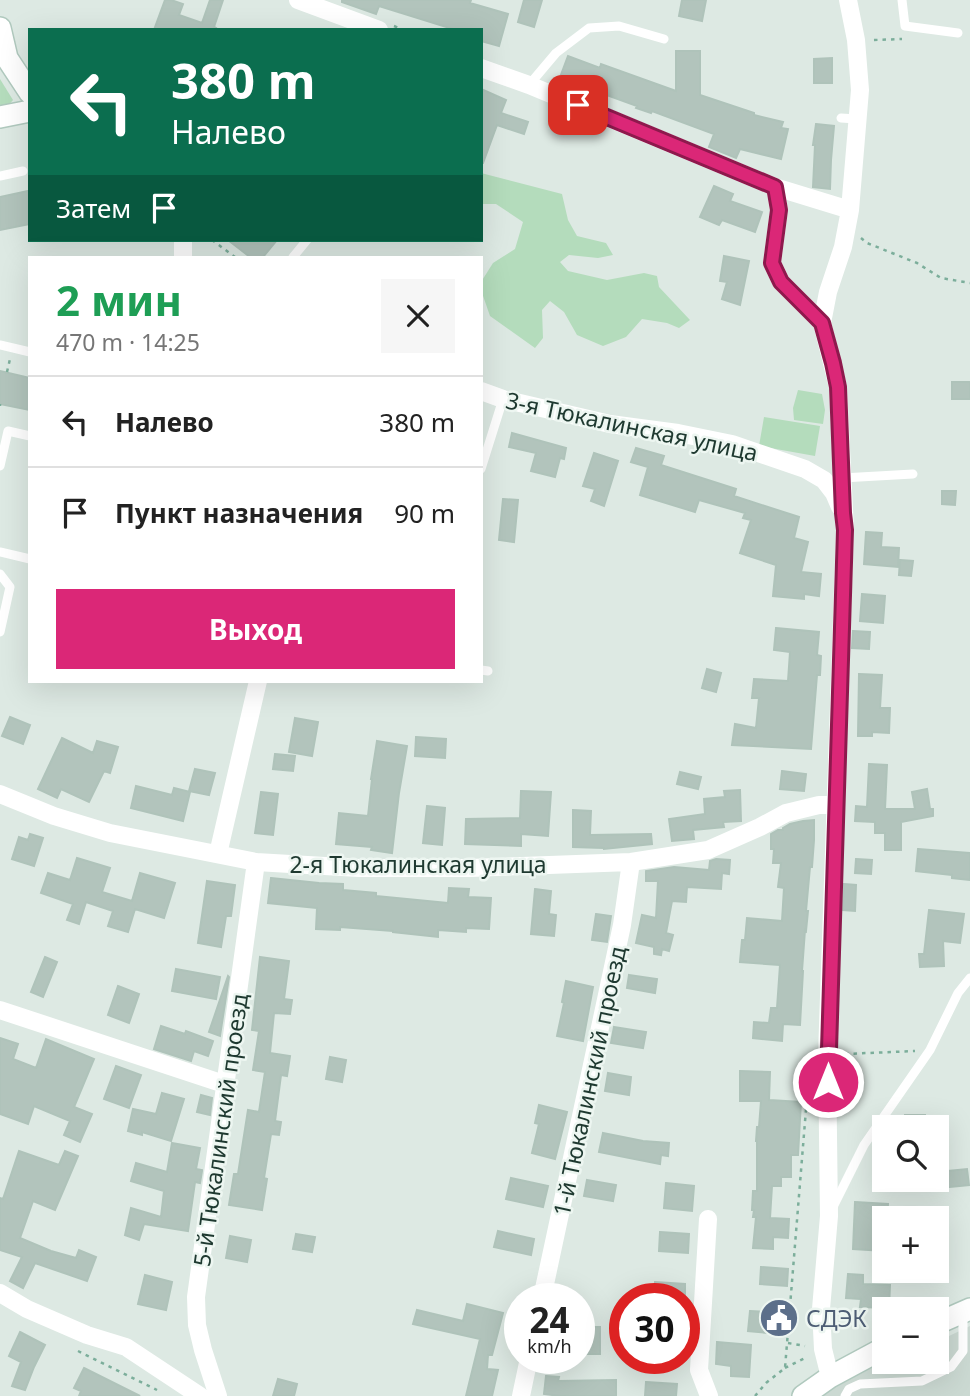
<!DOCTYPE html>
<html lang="ru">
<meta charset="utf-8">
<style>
:root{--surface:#fff;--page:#f6f6f6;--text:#222;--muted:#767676;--line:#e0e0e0;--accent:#db2777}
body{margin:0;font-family:"Noto Sans",sans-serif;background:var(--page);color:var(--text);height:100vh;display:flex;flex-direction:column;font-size:26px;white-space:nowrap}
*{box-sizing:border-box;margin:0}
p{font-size:23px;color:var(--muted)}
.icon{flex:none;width:38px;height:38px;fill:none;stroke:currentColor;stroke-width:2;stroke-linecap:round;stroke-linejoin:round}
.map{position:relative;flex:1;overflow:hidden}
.side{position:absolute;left:28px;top:256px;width:455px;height:427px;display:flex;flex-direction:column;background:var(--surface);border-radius:0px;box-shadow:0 7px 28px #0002}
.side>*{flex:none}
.banner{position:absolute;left:28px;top:28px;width:455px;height:214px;border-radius:0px;box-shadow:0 7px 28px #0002;background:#0b6e4f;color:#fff;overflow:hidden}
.fabs{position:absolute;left:872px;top:1115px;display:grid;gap:14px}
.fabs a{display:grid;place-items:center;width:77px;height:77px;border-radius:0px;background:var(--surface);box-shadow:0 7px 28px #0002;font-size:35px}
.speed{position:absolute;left:504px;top:1283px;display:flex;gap:14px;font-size:35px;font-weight:700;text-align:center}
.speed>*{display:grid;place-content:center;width:91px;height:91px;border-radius:50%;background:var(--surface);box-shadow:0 7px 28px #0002;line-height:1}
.speed small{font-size:18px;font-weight:400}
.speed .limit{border:10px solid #d22;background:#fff;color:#111}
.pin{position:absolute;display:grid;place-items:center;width:60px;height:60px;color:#fff;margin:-30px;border-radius:14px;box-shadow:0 4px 10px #0006}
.me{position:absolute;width:77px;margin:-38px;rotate:0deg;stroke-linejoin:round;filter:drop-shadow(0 0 5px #0008)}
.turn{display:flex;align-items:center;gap:24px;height:147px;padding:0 28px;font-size:32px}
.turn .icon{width:91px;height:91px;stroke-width:2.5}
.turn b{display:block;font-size:49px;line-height:60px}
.then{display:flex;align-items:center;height:66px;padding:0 28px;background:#0003;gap:14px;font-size:26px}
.round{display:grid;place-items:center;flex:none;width:74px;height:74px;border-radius:0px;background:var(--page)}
.headline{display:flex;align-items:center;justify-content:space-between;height:119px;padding:0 28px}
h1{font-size:42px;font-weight:700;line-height:52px;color:#1e9e55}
.button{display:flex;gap:14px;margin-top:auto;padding:14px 28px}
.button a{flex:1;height:80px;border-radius:0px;background:var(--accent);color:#fff;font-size:28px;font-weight:700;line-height:80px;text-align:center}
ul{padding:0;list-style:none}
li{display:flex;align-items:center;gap:21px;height:91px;padding:0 28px;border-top:2px solid var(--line)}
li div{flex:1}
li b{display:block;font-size:26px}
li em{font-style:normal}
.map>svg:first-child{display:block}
</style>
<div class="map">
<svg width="970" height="1396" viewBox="0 0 970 1396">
<rect width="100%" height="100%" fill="#dde9e3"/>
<!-- built -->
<path fill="#cbd9d2" d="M970 1326V1396H819L849 1377 884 1359V1362H936V1339L949 1336Z"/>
<!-- green -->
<path fill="#b4dcbc" d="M0 79 13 100 6 108 0 110Z
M481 173 562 194 568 220 577 236 606 243 613 255 598 258 569 255 560 262 568 271 607 280 644 273 657 276 659 287 690 320 679 328 667 323 642 319 626 337 603 346 577 335 564 312 550 301 542 310 543 338 535 348 490 316 481 290V282L493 263 515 249 523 222 496 204H481Z
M798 390 822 394 825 410 823 424 794 420 793 408Z
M764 417 820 426 815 456 759 446Z"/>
<!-- building -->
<path fill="#b2c4bc" stroke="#afc3ba" stroke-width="2" d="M165 0H171L183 4 179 15 202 23 210 0H223L214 27 216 28 215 30H154Z
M342 0H471L470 3 508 14 499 46 481 41V30H456L379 6 376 14 342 2Z
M524 0H542L534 27 518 22Z
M682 0H706L702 21 679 16Z
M676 51H700V95L754 113V115L783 122 781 128 788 129 781 159 740 149 736 158 709 147 714 134 652 111 651 113 636 108 637 106 593 90V91L559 80 568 56 600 68 601 64 676 91Z
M832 58V83H814V59Z
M481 89 506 100 501 113 528 122 524 134 497 125 483 163H481Z
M816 124 834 126 831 160 830 189 813 187 815 145H813Z
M714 186 733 194 730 201 762 212 755 232 722 220 719 225 700 217Z
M28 191 30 201V224L0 230V197Z
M228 240H277L263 257H250Z
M724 256 749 261 740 305 722 299 727 282 720 281Z
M0 371 30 378V410L0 404Z
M952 382H970V399H952Z
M512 433 566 448 564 459 560 458 555 477 531 471 536 453 509 447Z
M636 448 664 456 661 465 736 489 734 496 799 517 794 538 808 542 801 572 821 574 819 596 804 594V599L773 596 776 565 740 553 751 520 743 518 745 513 699 500 695 512 640 495 648 467 631 462Z
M594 453 618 461 604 506 591 501 595 489 583 486Z
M942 491H956L955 505 942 504Z
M503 499 518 500 514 542 499 540Z
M866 532 882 533 881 547 899 548 898 567 864 564Z
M900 560 913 561 911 576 899 575Z
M862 594 885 596 883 623 860 621Z
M776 628 819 632 817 655 821 656 820 675H817L811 749 732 745 735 724 756 728 759 698H752L754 679 788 681 790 652 774 650Z
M853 631 870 632 869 649 852 648Z
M707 669 721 673 716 692 702 688Z
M859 674 882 675 880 708H890L889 733 872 732V736H858Z
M10 717 30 725 23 744 2 736Z
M295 718 318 722 312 756 289 752Z
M416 737 446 739 445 758 415 756Z
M62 738 93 753 97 741 118 747 110 773 104 771 89 802 61 789 57 798 38 789Z
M377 741 407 746 399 793 392 853 371 850 372 847 336 844 339 813 368 816 372 779H371Z
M275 754 295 756 293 771 273 769Z
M869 764 887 765 885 809H915L912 792 927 789 930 809H933V816L901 822V850H885V833H875V822L855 821 856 806 867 807Z
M195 769 215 773 209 795 189 791Z
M782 771 806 774 804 791 780 789Z
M680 772 701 777 698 789 677 784Z
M136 786 172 795 174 788 190 792 183 821 131 808Z
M740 790 741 821 723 822 724 827 693 830 694 839 672 841 669 819 705 814 704 799 725 797 724 791Z
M521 791 551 792 548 836 521 834V846L465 844 466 819 520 818Z
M261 792 278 794 273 835 255 833Z
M427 806 445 808 442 845 423 843Z
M573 810 591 811 590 835 651 834 652 844 604 849V848L573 847Z
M814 820V840L812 867H810L806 911H808L806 931 805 930 802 971H803L800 1025 783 1024 782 1041 753 1038 754 1022 769 1023 771 1008H777L780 965 740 962 742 940H745L747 918 782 921 784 888 778 887 781 863H773L774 849H771V834L778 830H783V828L790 824 803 821Z
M30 834 43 838 34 866 12 859 19 837 28 840Z
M918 849 970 853V880L952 878V875L916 871Z
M77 858 110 868 102 892 132 901 140 873 175 883 164 918 135 909 128 932 108 926 113 911 86 902 79 924 67 920 73 904 41 893 48 873 70 880Z
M716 859 730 860 729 874 722 873 721 889 687 887 686 902 672 901 666 933 673 935 669 951 662 949 661 955 654 954V947L636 943 642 915 656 918 658 881H646V871L674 867 709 870 710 861Z
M856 859 872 860 871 874 855 873Z
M271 878 319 883 343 884V890L376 893V896L448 903 449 888 469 889 468 897 491 898 489 929 466 928V932L438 930V937L393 932V931L340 927V930L316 929 317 908 268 903Z
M207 881 235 885 231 916H226L221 947 198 943Z
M844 884 856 885 855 911 843 910Z
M535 889 551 891 549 914 556 915 554 936 531 934Z
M929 910 964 914 960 943 943 941 944 966 920 967 919 954H924Z
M596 914 611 916 607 942 592 940Z
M45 957 57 962 43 997 31 992Z
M260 957 289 961 284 999 292 1000 290 1014 274 1013 270 1053 290 1056 287 1076 281 1075 275 1121 281 1122 279 1135 271 1134 264 1178 267 1179 262 1210 229 1205 234 1174H238L248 1110 259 1112 265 1072 253 1070 259 1031 252 1030Z
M176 969 220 977 216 999 172 991Z
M629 975 657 979 655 993 627 988Z
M228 976 229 977 220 1036 209 1032Z
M566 981 593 987 583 1041 557 1036 564 1003 562 1002Z
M118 986 139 994 129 1023 108 1015Z
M161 1026 185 1034 186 1031 213 1041 208 1056 194 1051 191 1061 154 1049Z
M614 1027 646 1032 643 1048 611 1043Z
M0 1038 18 1044 13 1059 36 1068 46 1039 94 1059 74 1107 92 1114 80 1142 64 1135 70 1121 34 1106 28 1124 0 1114Z
M330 1057 346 1060 342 1082 326 1079Z
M116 1066 141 1075 129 1108 104 1099Z
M740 1071 770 1072 769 1100 801 1102 798 1155H791V1177H781V1186H772L770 1218 789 1219 788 1238 773 1237V1249L753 1248 756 1217H753L754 1210H752L753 1191H757V1141H756L757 1127H759L761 1101H740Z
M608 1073 631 1077 629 1095 605 1091Z
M162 1093 184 1099 171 1141 142 1132V1135L128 1131 133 1109 156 1114Z
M201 1095 212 1098 210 1115 197 1112Z
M539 1105 567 1112 555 1159 532 1153 539 1124 535 1123Z
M905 1115H925V1127H904Z
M603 1133 643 1141 669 1143 668 1156 661 1155 660 1164 599 1152Z
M172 1143 200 1148 196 1169 202 1170V1171L200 1183 195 1182 188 1231 144 1224 139 1240 125 1235 131 1208 161 1217 164 1191 131 1181 136 1163 167 1172Z
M19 1151 59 1165 65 1151 78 1156 55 1210 33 1201 20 1238 51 1251 76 1258 79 1250 96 1257 87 1281 35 1263 23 1288 10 1281 22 1257 0 1250V1198L3 1199Z
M967 1169 969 1185 940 1188 938 1172Z
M511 1178 548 1186 543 1207 506 1199Z
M587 1180 616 1185 613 1201 584 1196Z
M666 1183 694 1186 692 1211 664 1208Z
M855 1202 888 1204 887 1218H884V1251L853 1249Z
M498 1231 534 1239 531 1255 494 1247Z
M660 1232 689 1234 688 1253 659 1251Z
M296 1234 315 1237 312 1252 293 1249Z
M230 1236 251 1240 247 1262 226 1258Z
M761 1267 788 1269 787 1286 760 1284Z
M848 1274 863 1275V1284L890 1285 889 1308 860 1307 861 1299 846 1298Z
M145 1275 172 1282 166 1310 138 1304Z
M655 1282 685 1284V1298H654Z
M467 1304 503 1313 492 1355H488L487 1369 498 1370 492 1396H466L480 1339 413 1324 417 1310 463 1321Z
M750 1311 784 1313 783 1328 769 1327 768 1333 748 1331Z
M580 1327H600V1354H579Z
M20 1332 45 1345 34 1367 25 1390 12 1386 21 1362 9 1356Z
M717 1342 751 1345 749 1377 731 1376V1366L716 1364Z
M84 1368 140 1396H79L81 1391 74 1388Z
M546 1376 559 1377 558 1381 616 1380V1396H560L544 1394Z
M278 1379 297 1384 294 1396H273Z
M646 1382 677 1384 676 1396H645Z"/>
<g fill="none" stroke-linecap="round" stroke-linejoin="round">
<!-- secondary casing -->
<g stroke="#b0c9be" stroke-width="24">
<path id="secondary" d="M0 28 7 58 30 93
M0 117 30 111
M936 1324 970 1309
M803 1396 830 1377 884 1348"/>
</g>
<!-- path -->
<path stroke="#7cae9b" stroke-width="2.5" stroke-dasharray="3.5 5" stroke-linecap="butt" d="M394 26 404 30
M874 40 902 39
M861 238 867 243 917 263 941 278 970 283
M212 240 235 257
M7 372 10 359
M0 406V404
M845 1054 915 1051
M788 1343 805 1346
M78 1351 157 1390
M785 1368 807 1357
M755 1396 766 1383 785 1368 807 1097 809 1053"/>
<!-- lane -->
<path stroke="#fff" stroke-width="9" d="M902 0 905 26 958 33
M529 85 556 53 589 28 619 26 664 39
M841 118 857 119
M0 176 23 171
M293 257 307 240
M0 345 30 352
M0 466 8 431 30 436
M481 469 503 399
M842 478 913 474
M0 552 30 559
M0 574 10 587 0 632
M481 670 488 671
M833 1207 864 1145 930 1050 958 993 970 978
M845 1396 849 1389 860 1384 922 1381 951 1367 963 1351V1313"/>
<!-- street -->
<path stroke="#fff" stroke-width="18" d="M298 0 379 30
M481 68 529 85 775 187 850 210
M775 187 779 210 772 263 781 282 822 323
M183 240V257
M481 391 503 399 610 424 678 433 732 444 805 469 824 480 834 493 840 507
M0 794 54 816 110 833 256 862 359 868H470L631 862 708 850 760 827 786 813 819 805H836
M218 854 258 681
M0 1010 227 1085
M708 1219 699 1370 709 1396
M0 1293 27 1309 87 1335 126 1347 200 1396
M542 1298 622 925 631 862
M830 1377 823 1349 821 1309 829 1216 827 1055 845 530 838 387 822 323 828 292 843 247 850 210 860 90 856 40 848 0
M218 1396 203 1350 197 1325 196 1297 256 862
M521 1396 529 1358"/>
<!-- secondary -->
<use href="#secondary" stroke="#fff" stroke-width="21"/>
</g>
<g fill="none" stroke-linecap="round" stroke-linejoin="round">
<!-- route casing -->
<g stroke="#8e194d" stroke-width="18">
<path id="route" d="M578 105 775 187 779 210 772 263 781 282 822 323 833 363 838 387 843 513 845 530 828 1082"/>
</g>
<!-- route -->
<use href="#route" stroke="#db2777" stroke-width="12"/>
</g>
<!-- icons -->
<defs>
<g id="civic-disc" transform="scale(2.0125)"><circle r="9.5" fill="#5c6f8a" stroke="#edf6f1"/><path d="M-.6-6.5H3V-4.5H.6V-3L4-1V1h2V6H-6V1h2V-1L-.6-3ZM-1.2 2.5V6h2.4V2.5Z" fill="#fff"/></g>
</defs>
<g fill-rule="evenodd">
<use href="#civic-disc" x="779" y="1318"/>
</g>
<g text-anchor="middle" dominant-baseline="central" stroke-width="5" stroke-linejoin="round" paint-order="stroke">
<!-- street labels -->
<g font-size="23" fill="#1e3930" stroke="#edf6f1">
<text transform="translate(632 426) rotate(12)">3-я Тюкалинская улица</text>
<text x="418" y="864">2-я Тюкалинская улица</text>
<text transform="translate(589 1081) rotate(-78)">1-й Тюкалинский проезд</text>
<text transform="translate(220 1130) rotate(-82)">5-й Тюкалинский проезд</text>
</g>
<!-- service labels -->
<g font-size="23" fill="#4e5e75" stroke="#edf6f1" text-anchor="start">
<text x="806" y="1318">СДЭК</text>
</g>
</g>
</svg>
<div class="fabs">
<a><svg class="icon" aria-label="search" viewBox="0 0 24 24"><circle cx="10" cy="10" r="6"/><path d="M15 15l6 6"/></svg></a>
<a>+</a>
<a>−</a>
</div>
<div class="speed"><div>24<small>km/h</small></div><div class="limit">30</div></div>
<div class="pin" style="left:578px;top:105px;background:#d93025"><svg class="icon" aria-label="arrive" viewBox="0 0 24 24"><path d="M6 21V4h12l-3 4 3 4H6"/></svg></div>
<svg class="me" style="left:828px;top:1082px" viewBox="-20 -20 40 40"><circle r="17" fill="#db2777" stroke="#fff" stroke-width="3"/><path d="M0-11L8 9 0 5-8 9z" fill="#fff"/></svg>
<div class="banner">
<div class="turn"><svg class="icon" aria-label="left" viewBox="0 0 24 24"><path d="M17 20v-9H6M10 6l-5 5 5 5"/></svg><div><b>380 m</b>Налево</div></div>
<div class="then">Затем<svg class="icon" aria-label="arrive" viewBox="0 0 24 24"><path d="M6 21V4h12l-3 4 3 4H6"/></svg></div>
</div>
<section class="side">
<div class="headline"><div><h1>2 мин</h1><p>470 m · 14:25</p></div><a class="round"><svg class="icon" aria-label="close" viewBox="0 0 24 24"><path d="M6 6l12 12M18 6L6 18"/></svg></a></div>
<ul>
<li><svg class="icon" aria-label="left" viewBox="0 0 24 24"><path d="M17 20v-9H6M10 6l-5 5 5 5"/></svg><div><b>Налево</b></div><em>380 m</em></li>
<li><svg class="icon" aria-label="arrive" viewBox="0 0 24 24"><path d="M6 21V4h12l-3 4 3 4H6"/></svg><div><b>Пункт назначения</b></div><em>90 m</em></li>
</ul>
<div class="button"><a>Выход</a></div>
</section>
</div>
